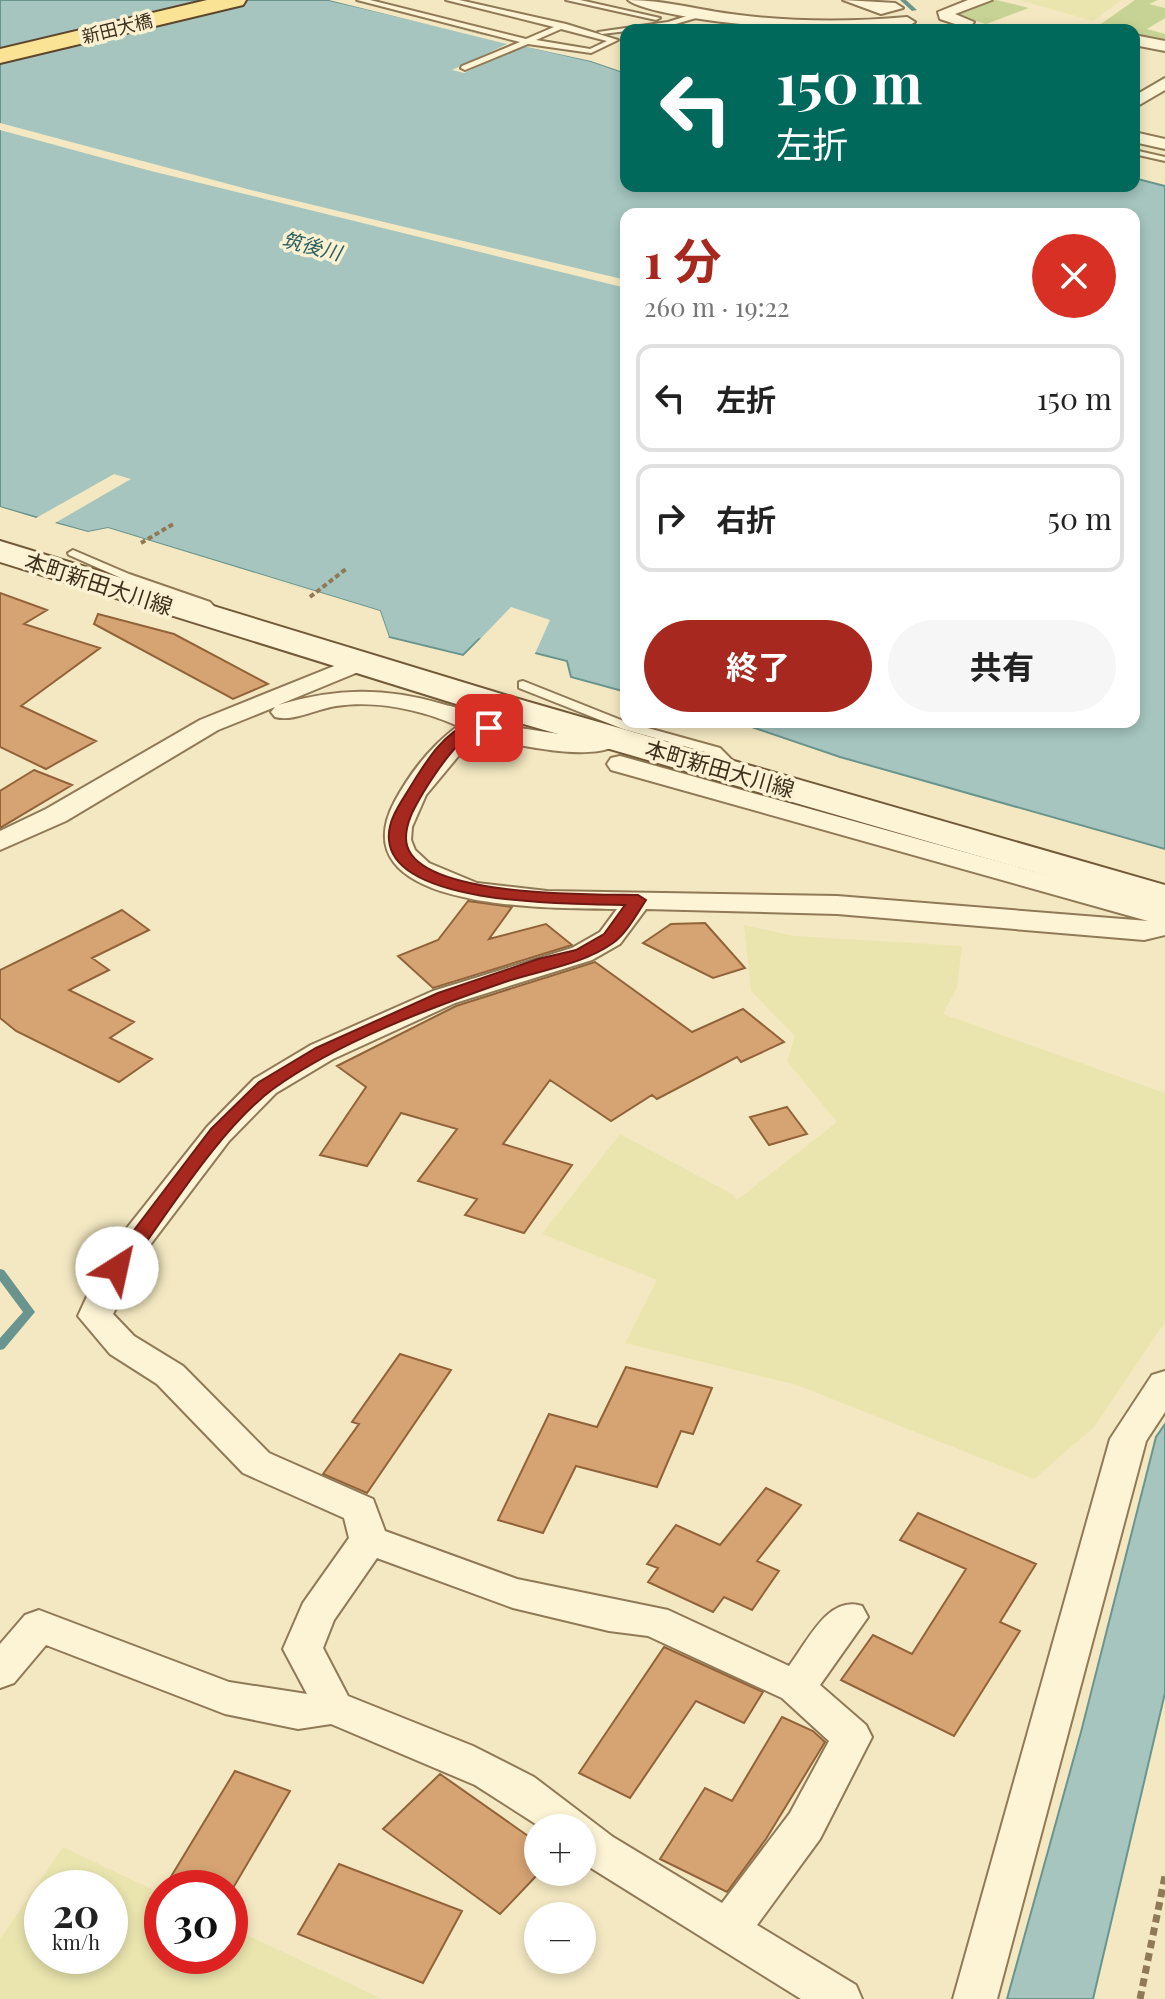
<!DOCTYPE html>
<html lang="ja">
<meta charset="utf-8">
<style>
:root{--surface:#fff;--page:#f6f6f6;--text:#222;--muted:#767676;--line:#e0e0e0;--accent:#a7281e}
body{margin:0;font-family:"Playfair Display","Noto Sans JP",serif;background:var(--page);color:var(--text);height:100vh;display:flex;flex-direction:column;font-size:30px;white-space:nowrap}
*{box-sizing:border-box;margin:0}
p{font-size:26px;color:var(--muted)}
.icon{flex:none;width:44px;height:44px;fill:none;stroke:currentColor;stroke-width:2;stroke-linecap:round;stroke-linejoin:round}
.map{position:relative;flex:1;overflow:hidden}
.drawer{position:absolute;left:620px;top:208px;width:520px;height:520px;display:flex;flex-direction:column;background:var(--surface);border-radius:16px;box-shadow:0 4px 12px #0003}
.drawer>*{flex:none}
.guide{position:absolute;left:620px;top:24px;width:520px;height:168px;border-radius:16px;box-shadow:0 4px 12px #0003;background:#00695c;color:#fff;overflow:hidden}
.tools{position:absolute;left:524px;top:1814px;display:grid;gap:16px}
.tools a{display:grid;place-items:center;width:72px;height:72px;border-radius:50%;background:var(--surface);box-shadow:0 4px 12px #0003;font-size:40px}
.speed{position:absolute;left:24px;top:1870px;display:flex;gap:16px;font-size:40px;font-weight:700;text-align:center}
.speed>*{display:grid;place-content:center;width:104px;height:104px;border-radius:50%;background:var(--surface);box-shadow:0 4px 12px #0003;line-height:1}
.speed small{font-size:20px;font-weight:400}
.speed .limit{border:12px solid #d22;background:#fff;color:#111}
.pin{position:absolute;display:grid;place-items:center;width:68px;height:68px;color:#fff;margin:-34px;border-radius:16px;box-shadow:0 4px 12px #0006}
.me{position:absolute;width:88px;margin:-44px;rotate:35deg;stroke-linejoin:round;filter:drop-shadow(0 0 6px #0008)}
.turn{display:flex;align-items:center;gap:28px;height:168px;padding:0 24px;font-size:36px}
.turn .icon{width:104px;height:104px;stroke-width:2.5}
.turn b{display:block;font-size:56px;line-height:68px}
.round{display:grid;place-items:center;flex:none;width:84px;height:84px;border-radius:42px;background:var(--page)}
.overview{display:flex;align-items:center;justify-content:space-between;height:136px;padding:0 24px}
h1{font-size:48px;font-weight:700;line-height:60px;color:var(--accent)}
.action{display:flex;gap:16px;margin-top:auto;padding:16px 24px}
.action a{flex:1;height:92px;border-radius:48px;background:var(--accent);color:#fff;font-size:32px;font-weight:700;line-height:92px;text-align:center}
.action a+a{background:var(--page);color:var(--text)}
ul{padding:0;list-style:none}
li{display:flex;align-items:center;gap:24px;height:108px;margin:0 16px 12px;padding:0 8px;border:4px solid var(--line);border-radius:16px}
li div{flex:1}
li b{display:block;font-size:30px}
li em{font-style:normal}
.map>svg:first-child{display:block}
</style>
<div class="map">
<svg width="1165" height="1999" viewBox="0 0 1165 1999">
<rect width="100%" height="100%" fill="#f3e8c2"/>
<!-- farmland -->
<path fill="#eae5ae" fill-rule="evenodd" d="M1019 0H1121L1093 21Z
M744 925 794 936 962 946 957 988 943 1014 1165 1093V1322L1094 1427 1034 1479 797 1385 625 1343 657 1280 542 1234 620 1134 732 1194 737 1200 837 1122 787 1061 795 1036 751 991Z
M63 1847 162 1894V1956H230V1927L382 1999H0V1939ZM42 1888H110V1956H42Z"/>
<!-- green -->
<path fill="#c7d394" d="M996 0 1029 8 986 24 954 14Z
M1135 0H1158L1149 4 1165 8V18L1147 29 1165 34V43L1134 35V30L1098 26Z"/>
<!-- water -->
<path fill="#a5c5be" stroke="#6a958e" stroke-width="2" d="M0 0H329L591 61 626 73V186H1134V178L1165 186V849L840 757 737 722H1134V214H626V692L571 677 567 661 479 639 463 655 389 637 380 611 108 528 88 532 0 507Z
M1165 1424V1693L1093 1999H1007L1081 1732 1156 1437Z"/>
<!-- pier -->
<path fill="#f3e8c2" d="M329 0H344L479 34 576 53 626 69V73L591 61 522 46 464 73 452 70 507 44Z
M0 123 251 190 626 280V288L147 170 0 130Z
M114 474 131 479 55 523 88 532 108 528 380 611 389 637 386 639 377 614 301 588 108 532 87 536 0 512V507L36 518Z
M511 607 550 620 533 658 480 644 462 658Z"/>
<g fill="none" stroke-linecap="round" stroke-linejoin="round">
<!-- stream -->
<path fill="#6a958e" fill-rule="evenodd" d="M900 0H906L917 10 912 11Z
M0 1269 4 1270 35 1312 4 1349 0 1350V1338L23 1312 0 1281Z"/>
</g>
<!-- building -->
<path fill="#d6a473" stroke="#926339" stroke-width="2" d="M0 593 47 610 24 624 100 648 21 706 96 741 46 769 0 747Z
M98 614 174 634 268 684 233 699 94 624Z
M34 770 72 785 0 828V791Z
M468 901 512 907 489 939 546 924 572 945 433 988 398 956 438 940Z
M122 910 149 930 92 958 109 970 69 990 134 1022 110 1038 152 1059 119 1082 16 1031 0 1018V970Z
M705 923 745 968 713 978 643 943 671 924Z
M595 962 692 1032 743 1009 784 1042 741 1062 737 1057 657 1099 652 1095 611 1121 550 1080 503 1144 572 1165 524 1233 465 1215 477 1199 418 1181 457 1129 401 1113 367 1166 320 1155 366 1087 337 1066 456 1006Z
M787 1107 807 1134 769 1145 750 1117Z
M400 1354 451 1370 367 1493 323 1474 359 1424 352 1422Z
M626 1367 712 1388 693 1434 681 1431 657 1487 576 1466 543 1533 498 1520 549 1414 597 1427Z
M766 1488 801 1505 757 1561 779 1571 752 1610 724 1597 713 1612 648 1582 658 1568 647 1564 676 1525 720 1545Z
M918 1513 1036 1564 1000 1622 1020 1631 954 1736 841 1680 873 1635 912 1654 966 1569 900 1540Z
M664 1647 763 1692 744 1723 696 1701 630 1798 579 1773Z
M782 1717 813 1731 825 1742 766 1839 727 1892 660 1859 705 1788 732 1801Z
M235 1771 290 1791 233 1888H190L169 1880Z
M440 1774 538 1843V1874L500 1914 383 1829Z
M339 1864 462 1911 423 1983 298 1934Z"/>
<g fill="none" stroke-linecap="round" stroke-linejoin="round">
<!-- service casing -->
<g stroke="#907956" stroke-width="4">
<path id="service" d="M357 0H370L526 39 554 27 446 0H459L566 24 618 40 591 53 528 44 465 70 461 68 462 66 520 42ZM561 29 607 41 590 49 536 40Z
M566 0H580L660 18 656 20Z
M703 11 706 15 669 26 602 34 598 32 668 22Z
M1134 150 1165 157V161L1134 154Z
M73 550 129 574 210 602 225 618 223 620H215L202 606 121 578 69 555 68 553Z
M523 681 626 722 720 748 742 770 740 773H732L712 754 623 729 519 688V682Z"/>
</g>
<!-- minor casing -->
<g stroke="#907956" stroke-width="4">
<path id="minor" d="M628 0C666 0 702 11 739 15 795 22 851 22 907 17L915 22C890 43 655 22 628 0Z
M843 0 895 3 903 8 881 14Z
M968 0H992L955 14 974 22 967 30H950L955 24 940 19 938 12Z
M1134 35 1165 41V51L1134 45Z
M1165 78V90L1134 108V96Z
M1134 132 1165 139V149L1134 142Z
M359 656 368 658 371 663 368 668 278 705C336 688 384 687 442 704 456 708 472 710 480 722L586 738 612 730 625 738C605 768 509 742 477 737L470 742 426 795 412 827 411 840 415 850 429 863 477 883 547 891 837 896 1148 921 611 770 607 764 611 758 620 756 1165 908V935L1144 940 837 914 646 909 620 944 592 960 455 1003 333 1059 276 1093 229 1141 147 1249 113 1314 134 1336 183 1366 269 1453 373 1499 385 1531 517 1579 668 1610 789 1666C808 1641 828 1595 862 1606L868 1617 820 1685 866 1725 872 1737 820 1839 757 1925 856 1985 862 1999H801L583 1863 582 1828H542L475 1785 331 1724 298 1729 225 1714 46 1645 14 1683 0 1688V1644L25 1615 39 1610 229 1682 307 1694 283 1649 303 1603 349 1538 344 1518 243 1473 157 1384 110 1354 78 1316 100 1268 123 1233 207 1127 254 1079 311 1045 433 991 572 948 600 932 617 909C558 908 335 913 395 801 410 773 432 745 458 726 420 709 376 700 336 706 316 709 294 722 275 717L271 712 275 707 218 730 66 821 0 850V831L46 809 200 720ZM377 1558 513 1608 609 1631 648 1636 782 1698 829 1741 790 1813 722 1903 613 1837 534 1777 473 1746 348 1696 323 1648 334 1620Z
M1165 1371V1412L1146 1441 997 1999H953L1110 1439 1152 1375Z"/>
</g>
<!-- secondary casing -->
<g stroke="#725a39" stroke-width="4">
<path id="secondary" d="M0 541 508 696 1165 885V910L482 712 0 562Z"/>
</g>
<!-- primary casing -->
<g stroke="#5d462b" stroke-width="4">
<path id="primary" d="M207 0H246L243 5 0 63V49Z"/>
</g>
<!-- path-far1 -->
<path stroke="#907956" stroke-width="4" stroke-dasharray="5 3" stroke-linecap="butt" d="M141 543 175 523
M310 597 346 569"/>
<!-- path -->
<path stroke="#907956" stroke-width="7" stroke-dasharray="8 5" stroke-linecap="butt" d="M1140 1999 1165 1876"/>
<!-- service -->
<use href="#service" fill="#fdf4d6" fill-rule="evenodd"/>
<!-- minor -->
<use href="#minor" fill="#fdf4d6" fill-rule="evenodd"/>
<!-- secondary -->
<use href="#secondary" fill="#fdf4d6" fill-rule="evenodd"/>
<!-- primary -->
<use href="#primary" fill="#fbe395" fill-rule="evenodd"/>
</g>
<!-- route -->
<path fill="#a7281e" stroke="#6d1a14" stroke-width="2" d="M472 723H489L497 728C487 737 471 731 460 743 445 758 434 775 423 793 415 807 406 821 406 838 406 899 596 894 638 895L646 900C637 914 626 934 613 943 582 965 541 970 505 982 430 1008 338 1042 273 1089 219 1129 165 1218 124 1273H109L106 1268 109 1263 211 1129 259 1082 316 1048 438 993 538 959 576 950 604 934 625 905C578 904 394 907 389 840 387 821 400 804 409 789 424 765 443 731 472 723Z"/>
<g text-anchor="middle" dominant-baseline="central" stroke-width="7" stroke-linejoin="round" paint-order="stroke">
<!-- far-street labels -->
<g font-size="18" fill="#3e2f1c" stroke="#faf1d2">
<text transform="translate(117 28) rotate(-14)">新田大橋</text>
</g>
<!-- far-water labels -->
<g font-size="20" font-style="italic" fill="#2a5f5f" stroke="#faf1d2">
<text transform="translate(312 245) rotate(14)">筑後川</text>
</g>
<!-- street labels -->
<g font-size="22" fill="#3e2f1c" stroke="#faf1d2">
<text transform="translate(99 583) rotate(18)">本町新田大川線</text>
<text transform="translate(720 768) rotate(16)">本町新田大川線</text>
</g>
</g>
</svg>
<div class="tools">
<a>+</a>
<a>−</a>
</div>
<div class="speed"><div>20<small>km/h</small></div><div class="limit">30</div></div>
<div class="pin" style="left:489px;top:728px;background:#d93025"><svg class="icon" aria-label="arrive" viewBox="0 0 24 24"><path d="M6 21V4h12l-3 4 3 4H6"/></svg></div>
<svg class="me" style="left:117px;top:1268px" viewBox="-20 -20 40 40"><circle r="19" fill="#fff"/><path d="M0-13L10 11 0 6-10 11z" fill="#a7281e"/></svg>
<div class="guide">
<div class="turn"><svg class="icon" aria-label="left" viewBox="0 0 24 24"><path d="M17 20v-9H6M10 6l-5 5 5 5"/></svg><div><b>150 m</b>左折</div></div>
</div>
<section class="drawer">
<div class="overview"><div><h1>1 分</h1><p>260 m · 19:22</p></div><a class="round" style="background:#d93025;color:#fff"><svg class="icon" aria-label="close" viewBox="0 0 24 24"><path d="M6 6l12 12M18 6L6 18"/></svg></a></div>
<ul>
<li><svg class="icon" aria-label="left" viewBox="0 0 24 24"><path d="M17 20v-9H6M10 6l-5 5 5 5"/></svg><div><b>左折</b></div><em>150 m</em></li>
<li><svg class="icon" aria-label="right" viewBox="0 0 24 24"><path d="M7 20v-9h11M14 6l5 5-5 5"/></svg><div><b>右折</b></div><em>50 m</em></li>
</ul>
<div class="action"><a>終了</a><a>共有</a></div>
</section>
</div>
